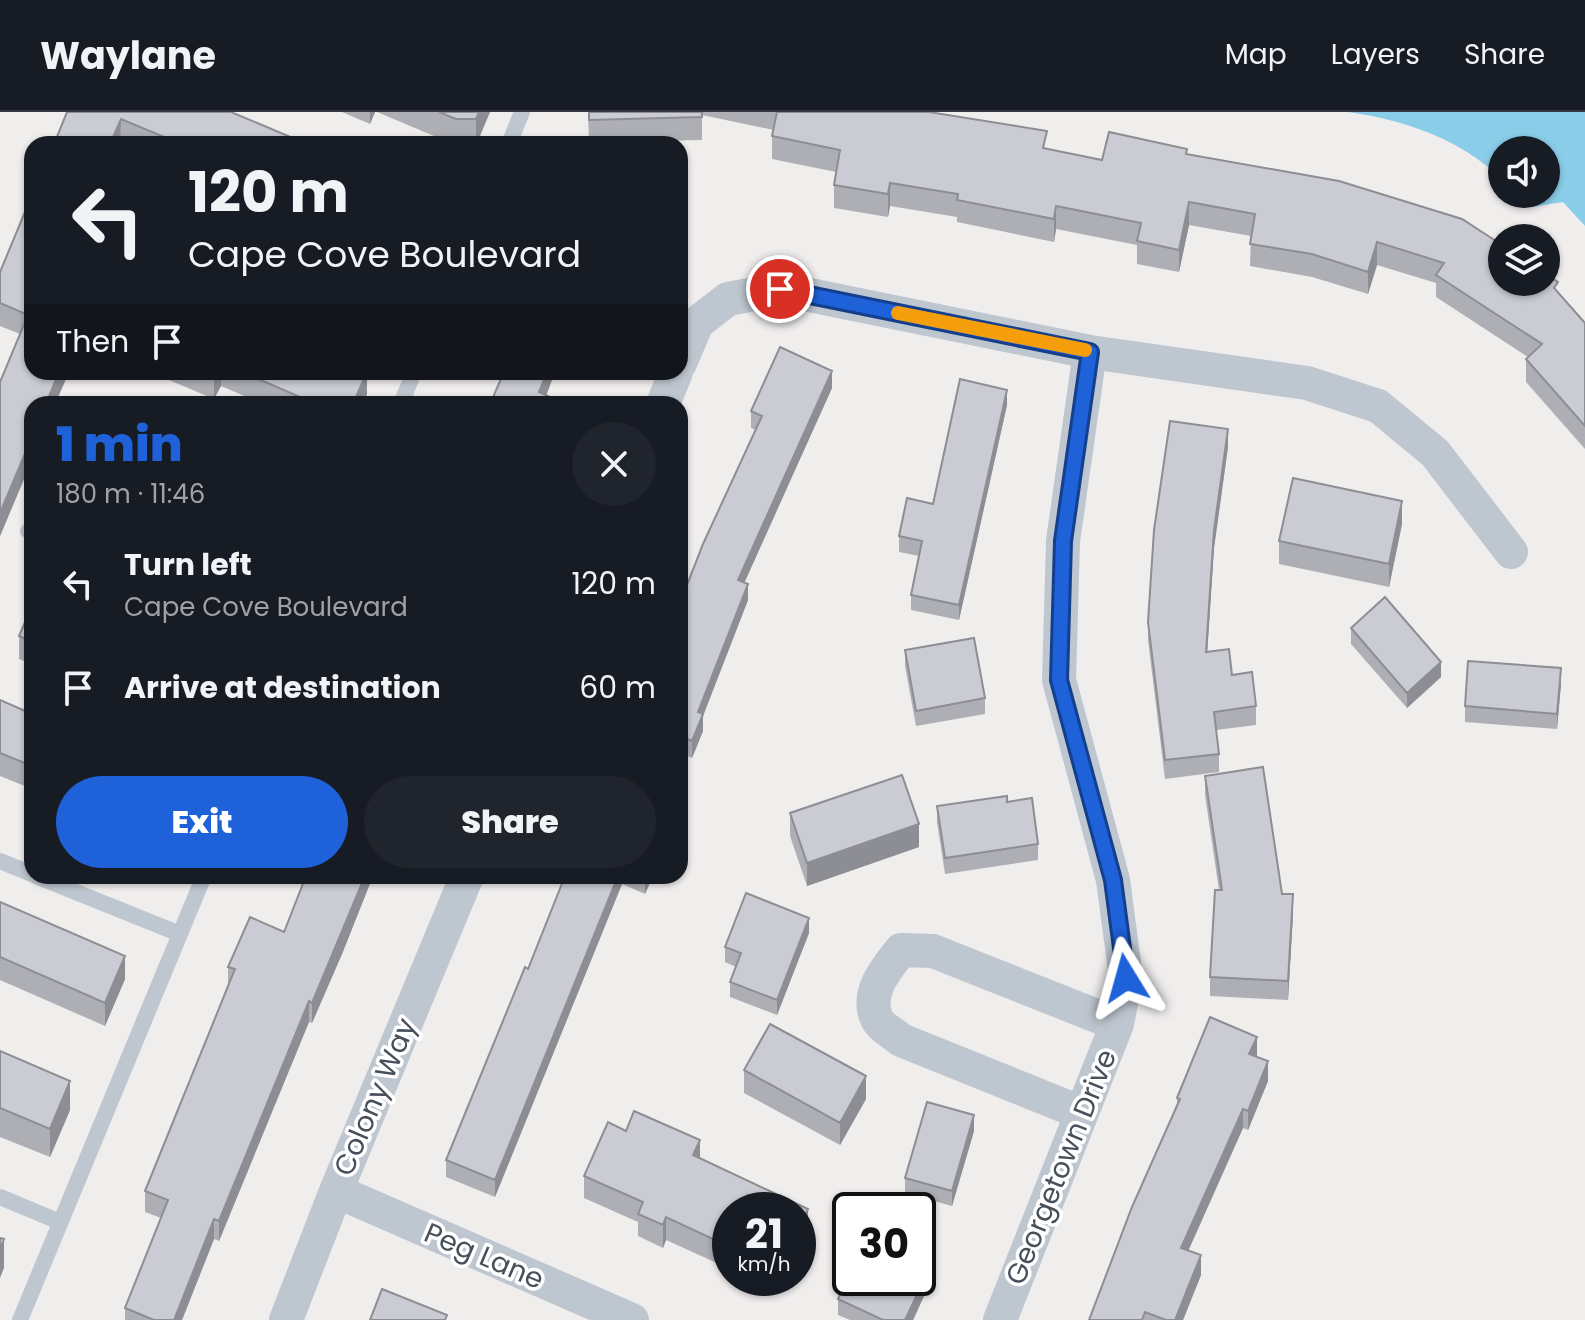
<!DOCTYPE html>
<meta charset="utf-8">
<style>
:root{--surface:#171b24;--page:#20242c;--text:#f1f3f6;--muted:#9ea1a6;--line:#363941;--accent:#1e61d8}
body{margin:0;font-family:Poppins,sans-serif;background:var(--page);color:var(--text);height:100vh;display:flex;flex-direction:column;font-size:30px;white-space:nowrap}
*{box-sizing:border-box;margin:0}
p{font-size:26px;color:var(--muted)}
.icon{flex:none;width:44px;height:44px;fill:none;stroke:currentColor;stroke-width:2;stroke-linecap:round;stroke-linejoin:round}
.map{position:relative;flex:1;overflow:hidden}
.sheet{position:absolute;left:24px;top:284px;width:664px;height:488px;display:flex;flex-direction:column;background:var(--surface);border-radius:24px;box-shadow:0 2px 6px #0004}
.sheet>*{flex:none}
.hud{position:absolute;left:24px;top:24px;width:664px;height:244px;border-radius:24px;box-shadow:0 2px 6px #0004;background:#171b24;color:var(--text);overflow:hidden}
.tools{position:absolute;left:1488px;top:24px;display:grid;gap:16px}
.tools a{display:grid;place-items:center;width:72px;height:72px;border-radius:50%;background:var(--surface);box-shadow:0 2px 6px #0004;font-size:40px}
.speed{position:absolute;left:712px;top:1080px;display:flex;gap:16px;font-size:40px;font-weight:700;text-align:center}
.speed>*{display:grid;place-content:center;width:104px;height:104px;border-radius:50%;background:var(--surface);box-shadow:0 2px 6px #0004;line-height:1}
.speed small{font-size:20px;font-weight:400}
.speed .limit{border:4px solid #111;border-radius:12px;background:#fff;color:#111}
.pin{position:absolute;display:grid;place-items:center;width:68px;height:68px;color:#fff;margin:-34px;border:4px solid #fff;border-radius:50%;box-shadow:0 2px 8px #0007}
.me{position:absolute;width:88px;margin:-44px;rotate:352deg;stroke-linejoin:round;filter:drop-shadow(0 0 6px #0008)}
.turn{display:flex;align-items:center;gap:28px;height:168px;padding:0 32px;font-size:36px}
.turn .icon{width:104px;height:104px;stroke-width:2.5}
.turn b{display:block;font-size:56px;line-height:68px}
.then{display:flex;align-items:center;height:76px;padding:0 32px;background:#0003;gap:16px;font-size:30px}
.round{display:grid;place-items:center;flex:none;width:84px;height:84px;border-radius:42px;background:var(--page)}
.overview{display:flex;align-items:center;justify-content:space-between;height:136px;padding:0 32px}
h1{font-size:48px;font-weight:800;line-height:60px;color:var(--accent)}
.button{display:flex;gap:16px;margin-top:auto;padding:16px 32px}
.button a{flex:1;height:92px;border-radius:48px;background:var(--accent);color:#fff;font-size:32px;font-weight:800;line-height:92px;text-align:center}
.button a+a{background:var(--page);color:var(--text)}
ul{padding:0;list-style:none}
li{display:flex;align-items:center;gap:24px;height:104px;padding:0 32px}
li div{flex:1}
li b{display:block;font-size:30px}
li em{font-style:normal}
header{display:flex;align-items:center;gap:48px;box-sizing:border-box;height:112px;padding:0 40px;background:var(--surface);border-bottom:2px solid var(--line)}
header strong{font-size:38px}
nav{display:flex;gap:44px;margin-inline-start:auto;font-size:28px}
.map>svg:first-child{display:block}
</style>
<header>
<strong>Waylane</strong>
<nav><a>Map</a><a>Layers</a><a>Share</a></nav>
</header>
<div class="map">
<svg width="1585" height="1208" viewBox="0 0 1585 1208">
<rect width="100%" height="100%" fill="#f0eded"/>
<!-- water -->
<path fill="#8acde9" d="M1348 0H1585V114L1563 90 1532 95 1519 82H1546V38H1502V67C1460 27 1405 8 1348 0Z"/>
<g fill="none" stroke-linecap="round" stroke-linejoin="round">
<!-- lane -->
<path stroke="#bec6cf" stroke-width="16" d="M509 32 522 0
M401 292 414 260
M28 419 32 420
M0 749 32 762
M36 764 180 822
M0 1085 60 1110
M20 1208 204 764"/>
<!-- street -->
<path stroke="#bec6cf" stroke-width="34" d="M680 251 697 211 728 187 780 177 1090 240 1307 271 1378 294 1435 341 1511 440
M663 292 676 260
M1082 1001 901 928C894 922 881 915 877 907 865 881 886 857 901 838L933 839 1117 912
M336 1079 632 1208
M286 1208 336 1079 467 764
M1000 1208 1117 912 1126 866 1113 768 1059 568 1063 429 1090 240"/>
</g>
<!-- wall -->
<path fill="#aeafb5" d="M67 0 307 32H127L121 29 120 32H54Z
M342 0H375L370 12Z
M377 0H490L477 32H453Z
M588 0H929L1047 37 1102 48 1187 42 1558 181 1585 211V337L1526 270V247L1528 245 1436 185V171L1377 153 1368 182 1312 165 1250 154 1251 124 1189 113 1179 160 1137 152V133L1056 117 1054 130 957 110V105L890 94 888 105 834 96V73L836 60 772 47V24L774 18 702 3V28L589 30Z
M32 83V260H69L55 292H32V348L0 424V270L20 222 0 214V160Z
M150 260H367V282L363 292H263L221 274 214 287Z
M492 260H555L546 283 561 292Z
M832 276 744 470 748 488 703 604V619L692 646 680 641V491L756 318 751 316V299Z
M1007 293 959 508 911 498V483L919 444 899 440V424L933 392Z
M1228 335 1214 436 1207 540 1232 563 1256 594V613L1216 618 1219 642V660L1165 667 1148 528V510Z
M1402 412 1389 475 1279 452V429Z
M32 494V552L19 547V524Z
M1351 516 1441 565 1407 596 1351 532Z
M905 538 985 586V602L916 614 905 554Z
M1561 572 1557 617 1465 610V594Z
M0 588 32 602V677L0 664Z
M1205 664 1282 782 1293 802 1288 888 1210 884V865L1219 778 1205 683Z
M1007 690 1038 732V748L945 762 937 710V694Z
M790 701 919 735 807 774 790 724Z
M306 764H373L342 842 312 911 309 910 219 1129 214 1127 182 1208H125V1196L161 1106 145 1100V1079L228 873V855L284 820Z
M565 764H653L645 782 622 772 495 1085 446 1065V1048L528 857Z
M0 790 125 867 105 914 0 868Z
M809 821 777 903 730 885V870L736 855 725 850V835Z
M0 939 70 998 50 1045 0 1025Z
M1257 945 1268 969 1248 1018 1243 1016 1188 1139 1201 1163 1183 1208H1089L1177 994V986Z
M744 958 866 987 840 1033 744 981Z
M626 1019 700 1046 808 1119 730 1098V1157L666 1128 663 1136 638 1124V1110L584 1086V1064Z
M974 1019 952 1094 905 1081V1066Z
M748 1166H787L780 1181Z
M930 1171 913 1208H850L838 1203V1187Z"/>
<!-- shaded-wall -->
<path fill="#8d8e94" d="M370 0H375L370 12Z
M479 0H490L476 32V7Z
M121 7 120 32H110Z
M890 71V94L888 105V82Z
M1189 90V113L1179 160V138Z
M1056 94V117L1054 130V107Z
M1377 130V153L1368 182V160Z
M832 259V276L738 485V468Z
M59 260H69L55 292H46Z
M216 260H221V274L214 287V265Z
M367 260V282L363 292H353Z
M547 260H555L543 292 539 280Z
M1007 278V293L959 508V493Z
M1228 317V335L1214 436 1206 559V540L1214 418Z
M32 325V348L0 424V401Z
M1402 389V412L1389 475V452Z
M748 472V488L703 604V619L692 646V629L698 600Z
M1441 550V565L1407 596V581Z
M1561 556V572L1557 617V602Z
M919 712V735L807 774V751Z
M365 764H373L342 842 312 911V891Z
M618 764H622V772L495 1085V1068Z
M646 764H653L645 782V766Z
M1293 782V802L1288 888V869Z
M809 806V821L777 903V888Z
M125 844V867L105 914V891Z
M309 889V910L219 1129V1109Z
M1257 925V944L1249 961V942Z
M1268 949V969L1248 1018V999Z
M866 964V987L840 1033V1011Z
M70 969V998L50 1045V1017Z
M1243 997V1016L1181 1155V1136Z
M974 1003V1019L952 1094V1079Z
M700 1028V1050L693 1043Z
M808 1097V1119L798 1142V1119Z
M666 1105V1128L663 1136V1113Z
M214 1107V1127L182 1208H174Z
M4 1127V1156L0 1166V1137Z
M1201 1143V1163L1183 1208H1175Z
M930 1155V1171L913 1208H905Z
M780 1166H787L780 1181Z"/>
<!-- building -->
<path fill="#cacbd3" stroke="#8d8e94" stroke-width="2" d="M67 0H231L307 32H181L121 7 110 32H54Z
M439 0H479L476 7H456Z
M589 0H702V5L589 8Z
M777 0H929L1047 19 1043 36 1102 48 1109 20 1187 37 1186 42 1339 69 1462 107 1502 133V170H1546V162L1558 170 1554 176 1585 211V314L1526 247 1542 232 1436 163 1444 151 1377 130 1368 160 1312 142 1250 132 1255 102 1189 90 1179 138 1137 129 1141 111 1056 94 1054 107 957 88 958 82 890 71 888 82 834 73 840 38 772 24Z
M32 83V260H59L46 292H32V325L0 401V270L28 203 0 191V160Z
M780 235 832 259 738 468 748 472 698 600 703 602 692 629 680 624V491L703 432 762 304 751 299Z
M203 260H216L214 265Z
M242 260H367L353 292H316Z
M504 260H547L539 280 561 290 560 292H490Z
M960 267 1007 278 959 493 911 483 922 429 899 424 907 386 933 392Z
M1170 309 1228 317 1214 418 1206 540 1229 537 1232 563 1252 560 1256 594 1214 600 1219 642 1165 648 1148 510 1154 418Z
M1293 366 1402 389 1389 452 1279 429Z
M1385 485 1441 550 1407 581 1351 516Z
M32 494V530L19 524Z
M974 526 985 586 916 599 905 538Z
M1468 549 1561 556 1557 602 1465 594Z
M0 588 32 602V654L0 641Z
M1263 655 1282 782H1293L1288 869 1210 865 1215 778H1222L1205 664Z
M902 663 919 712 807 751 790 701Z
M1007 684V690L1032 686 1038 732 945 746 937 694Z
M306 764H365L312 891 309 889 219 1109 214 1107 174 1208H154L125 1196 168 1088 145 1079 235 857 228 855 250 805 284 820Z
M565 764H618L495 1068 446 1048 525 855 528 857Z
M746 781 809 806 777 888 730 870 741 841 725 835Z
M0 790 125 844 105 891 0 845Z
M1210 905 1257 925 1249 942 1268 949 1248 999 1243 997 1181 1136 1201 1143 1175 1208H1166L1145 1200 1142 1208H1089L1132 1095 1180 987 1177 986Z
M770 912 866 964 840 1011 744 958Z
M0 939 70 969 50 1017 0 996Z
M927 990 974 1003 952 1079 905 1066Z
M634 999 700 1028 693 1043 808 1097 798 1119V1098H730V1135L666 1105 663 1113 638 1102 643 1090 584 1064 608 1010 626 1019Z
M0 1126 4 1127 0 1137Z
M918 1149 930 1155 905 1208H883L838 1187 850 1162V1166H918Z
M382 1177 447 1203 445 1208H370Z"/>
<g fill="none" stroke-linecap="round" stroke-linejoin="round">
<!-- route casing -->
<g stroke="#143f8c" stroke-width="20">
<path id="route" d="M780 177 1090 240 1063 429 1059 568 1113 768 1126 866"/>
</g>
<!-- route -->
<use href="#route" stroke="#1e61d8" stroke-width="14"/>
<!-- slow -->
<path stroke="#f59e0b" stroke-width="14" d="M898 201 1085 238"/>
</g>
<g text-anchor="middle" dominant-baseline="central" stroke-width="7" stroke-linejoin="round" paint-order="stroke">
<!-- street labels -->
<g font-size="28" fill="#464f5a" stroke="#fff">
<text transform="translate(375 985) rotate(-67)">Colony Way</text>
<text transform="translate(1061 1055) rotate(-68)">Georgetown Drive</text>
<text transform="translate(484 1144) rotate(23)">Peg Lane</text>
</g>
</g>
</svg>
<div class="tools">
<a><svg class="icon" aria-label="sound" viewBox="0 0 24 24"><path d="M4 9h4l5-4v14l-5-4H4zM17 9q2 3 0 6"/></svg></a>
<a><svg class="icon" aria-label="layers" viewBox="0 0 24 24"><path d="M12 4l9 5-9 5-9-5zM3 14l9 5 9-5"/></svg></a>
</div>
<div class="speed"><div>21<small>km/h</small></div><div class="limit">30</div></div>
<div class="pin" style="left:780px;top:177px;background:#d93025"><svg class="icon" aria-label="arrive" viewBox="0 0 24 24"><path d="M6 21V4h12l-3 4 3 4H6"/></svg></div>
<svg class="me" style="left:1126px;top:866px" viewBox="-20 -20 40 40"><path d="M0-17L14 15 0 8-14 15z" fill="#1e61d8" stroke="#fff" stroke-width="4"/></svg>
<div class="hud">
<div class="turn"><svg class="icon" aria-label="left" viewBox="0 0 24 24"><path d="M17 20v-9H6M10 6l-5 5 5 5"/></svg><div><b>120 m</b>Cape Cove Boulevard</div></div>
<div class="then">Then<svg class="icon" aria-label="arrive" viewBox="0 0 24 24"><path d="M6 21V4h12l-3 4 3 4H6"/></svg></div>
</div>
<section class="sheet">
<div class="overview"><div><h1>1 min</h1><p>180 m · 11:46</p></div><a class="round"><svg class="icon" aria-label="close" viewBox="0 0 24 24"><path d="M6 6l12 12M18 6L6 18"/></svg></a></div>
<ul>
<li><svg class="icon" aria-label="left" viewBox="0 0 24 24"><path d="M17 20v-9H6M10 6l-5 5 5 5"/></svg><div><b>Turn left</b><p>Cape Cove Boulevard</p></div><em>120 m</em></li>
<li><svg class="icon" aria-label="arrive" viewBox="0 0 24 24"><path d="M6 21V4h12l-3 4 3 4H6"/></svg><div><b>Arrive at destination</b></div><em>60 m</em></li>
</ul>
<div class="button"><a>Exit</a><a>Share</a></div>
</section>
</div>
